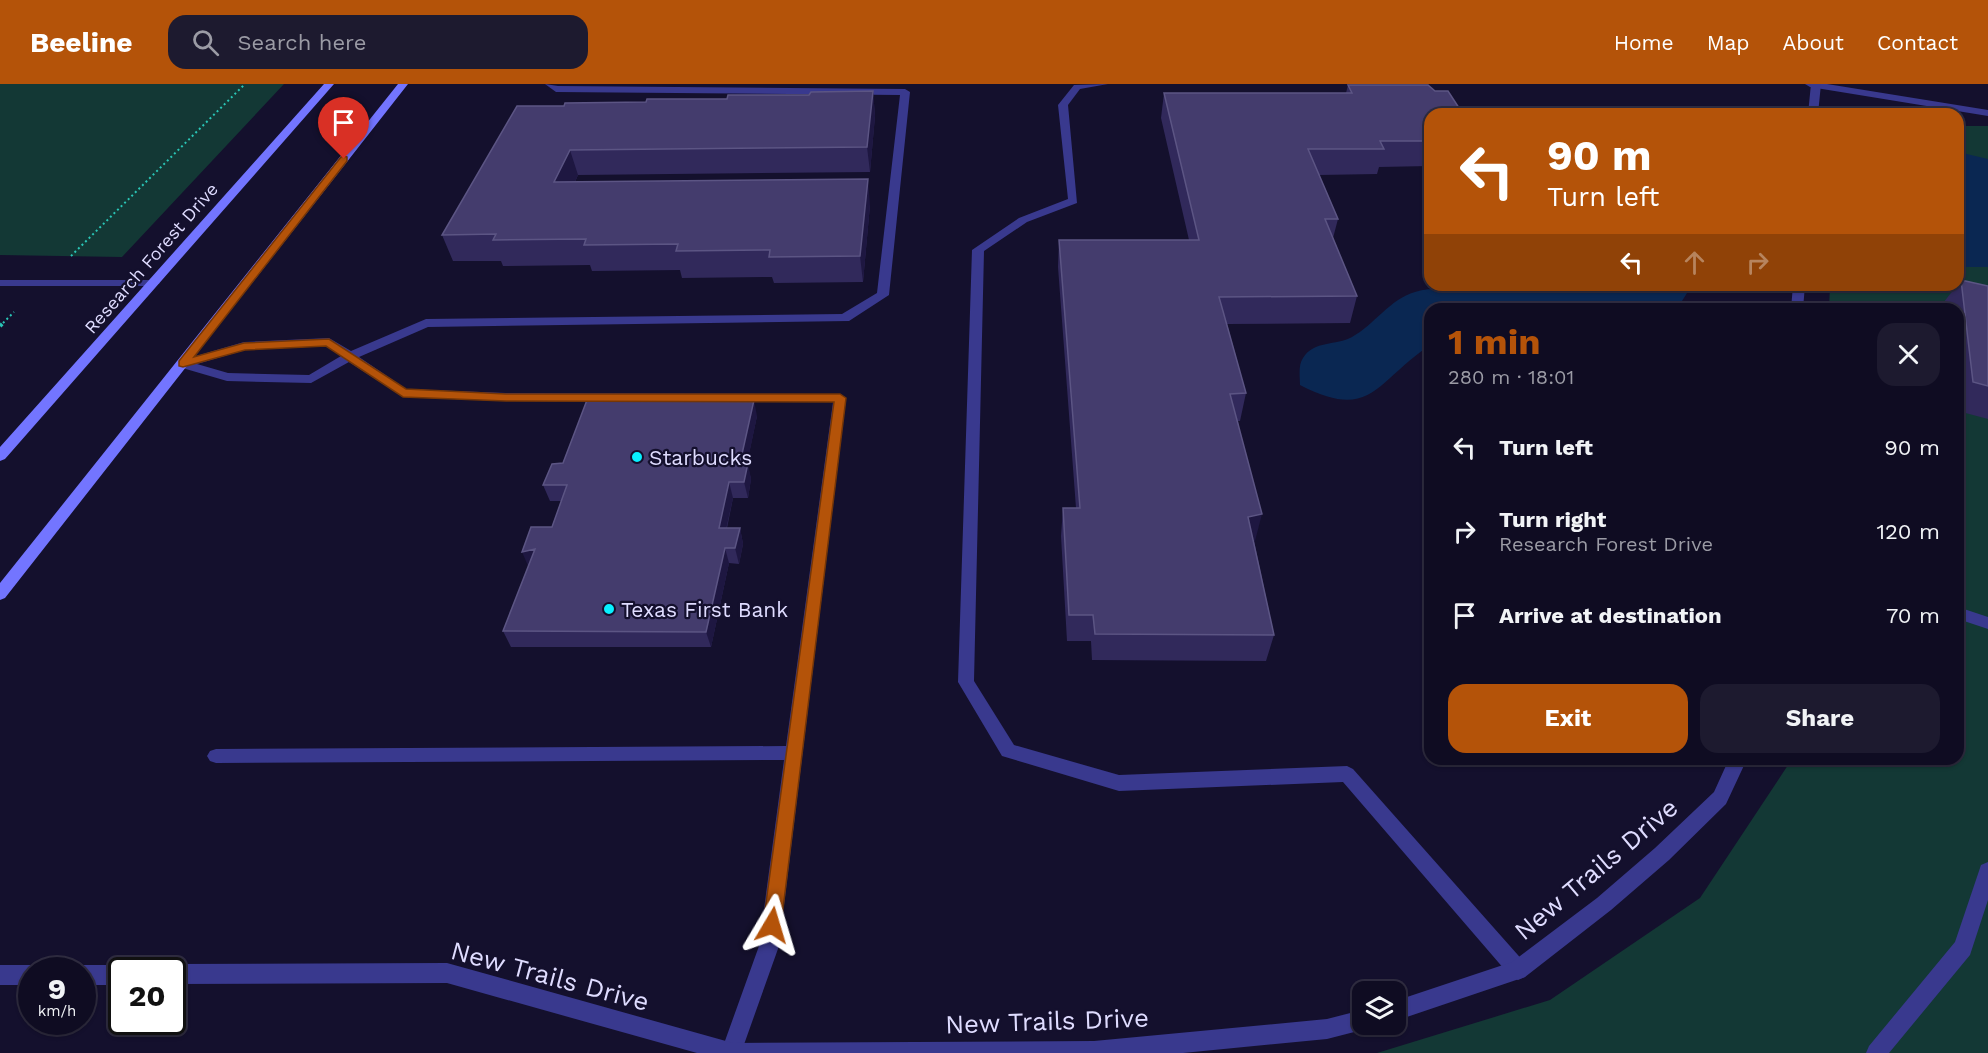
<!DOCTYPE html>
<meta charset="utf-8">
<style>
:root{--surface:#0f0c22;--page:#1d1a2f;--text:#f1f3f6;--muted:#9b9ba5;--line:#2f2c40;--accent:#b45309}
body{margin:0;font-family:"Work Sans",sans-serif;background:var(--page);color:var(--text);height:100vh;display:flex;flex-direction:column;font-size:22px;white-space:nowrap}
*{box-sizing:border-box;margin:0}
p{font-size:20px;color:var(--muted)}
.icon{flex:none;width:33px;height:33px;fill:none;stroke:currentColor;stroke-width:2;stroke-linecap:round;stroke-linejoin:round}
.map{position:relative;flex:1;overflow:hidden}
.panel{position:absolute;left:1424px;top:219px;width:540px;height:462px;display:flex;flex-direction:column;background:var(--surface);border-radius:18px;box-shadow:0 2px 4px #0004,0 0 0 2px var(--line)}
.panel>*{flex:none}
.hud{position:absolute;left:1424px;top:24px;width:540px;height:183px;border-radius:18px;box-shadow:0 2px 4px #0004,0 0 0 2px var(--line);background:#b45309;color:#fff;overflow:hidden}
.buttons{position:absolute;left:1352px;top:897px;display:grid;gap:12px}
.buttons a{display:grid;place-items:center;width:54px;height:54px;border-radius:12px;background:var(--surface);box-shadow:0 2px 4px #0004,0 0 0 2px var(--line);font-size:30px}
.speed{position:absolute;left:18px;top:873px;display:flex;gap:12px;font-size:30px;font-weight:700;text-align:center}
.speed>*{display:grid;place-content:center;width:78px;height:78px;border-radius:50%;background:var(--surface);box-shadow:0 2px 4px #0004,0 0 0 2px var(--line);line-height:1}
.speed small{font-size:15px;font-weight:400}
.speed .limit{border:3px solid #111;border-radius:9px;background:#fff;color:#111}
.pin{position:absolute;display:grid;place-items:center;width:51px;height:51px;color:#fff;margin:-62px -26px;border-radius:50% 50% 50% 0;rotate:-45deg;box-shadow:0 0 6px #0007}
.pin .icon{rotate:45deg}
.me{position:absolute;width:66px;margin:-33px;rotate:7deg;stroke-linejoin:round;filter:drop-shadow(0 0 4px #0008)}
.turn{display:flex;align-items:center;gap:21px;height:126px;padding:0 24px;font-size:27px}
.turn .icon{width:78px;height:78px;stroke-width:2.5}
.turn b{display:block;font-size:42px;line-height:51px}
.lanes{display:flex;align-items:center;height:57px;padding:0 24px;background:#0003;justify-content:center;gap:30px;direction:ltr}
.lanes .off{opacity:.35}
.round{display:grid;place-items:center;flex:none;width:63px;height:63px;border-radius:18px;background:var(--page)}
.headline{display:flex;align-items:center;justify-content:space-between;height:102px;padding:0 24px}
h1{font-size:36px;font-weight:700;line-height:45px;color:var(--accent)}
.button{display:flex;gap:12px;margin-top:auto;padding:12px 24px}
.button a{flex:1;height:69px;border-radius:18px;background:var(--accent);color:#fff;font-size:24px;font-weight:700;line-height:69px;text-align:center}
.button a+a{background:var(--page);color:var(--text)}
ul{padding:0;list-style:none}
li{display:flex;align-items:center;gap:18px;height:84px;padding:0 24px}
li div{flex:1}
li b{display:block;font-size:22px}
li em{font-style:normal}
header{display:flex;align-items:center;gap:36px;box-sizing:border-box;height:84px;padding:0 30px;background:var(--accent);color:#fff}
header strong{font-size:28px}
nav{display:flex;gap:33px;margin-inline-start:auto;font-size:21px}
.search{width:420px;height:54px;background:var(--page);display:flex;align-items:center;gap:15px;box-sizing:border-box;padding:0 21px;border-radius:18px;color:var(--muted);font-size:22px}
.map>svg:first-child{display:block}
</style>
<header>
<strong>Beeline</strong>
<div class="search"><svg class="icon" aria-label="search" viewBox="0 0 24 24"><circle cx="10" cy="10" r="6"/><path d="M15 15l6 6"/></svg>Search here</div>
<nav><a>Home</a><a>Map</a><a>About</a><a>Contact</a></nav>
</header>
<div class="map">
<svg width="1988" height="969" viewBox="0 0 1988 969">
<rect width="100%" height="100%" fill="#14102d"/>
<!-- green -->
<path fill="#133835" d="M0 0H284L122 173 0 171Z
M1958 42H1988V969H1377L1550 916 1700 814 1792 675H1958V225H1829L1830 201H1958Z"/>
<!-- water -->
<path fill="#0a2752" d="M1958 68 1988 75V183H1958Z
M1481 201H1692L1677 225H1430L1429 262C1375 298 1372 338 1300 301 1300 293 1298 281 1303 274 1314 256 1336 262 1352 253 1374 241 1390 215 1415 208 1434 202 1456 205 1475 207Z"/>
<g fill="none" stroke-linecap="round" stroke-linejoin="round">
<!-- path-far1 -->
<path stroke="#2ac5b6" stroke-width="2" stroke-dasharray="2 3" stroke-linecap="butt" d="M71 172 245 0
M3 239 14 228"/>
<!-- path -->
<path stroke="#2ac5b6" stroke-width="4" stroke-dasharray="3 4.5" stroke-linecap="butt" d="M0 242 5 237"/>
<!-- service -->
<path fill="#39398e" fill-rule="evenodd" d="M545 0 558 2 905 5 910 8 889 211 849 237 428 243 359 273 406 305 506 309 840 310 846 314 779 862 741 969 721 968 759 862 784 676 216 679 210 677 207 672 210 667 216 665 786 662 833 318 506 317 403 313 349 278 311 299 227 297 179 283 177 280 179 277 244 258 329 254 351 267 426 235 842 230 877 209 900 11 556 8ZM326 262 341 272 309 291 228 289 197 280 245 266Z
M1108 0 1080 5 1068 21 1077 119 1027 138 984 167 974 597 1014 661 1119 691 1347 682 1353 685 1525 879 1528 886 1525 893 1518 896 1511 893 1343 698 1119 707 1002 672 958 598 972 166 1019 134 1068 115 1058 21 1074 1Z
M1805 0H1827L1988 26V32L1810 3Z
M0 196H154L160 199 154 202H0Z
M1958 523 1988 533V545L1958 535Z
M1988 778V816L1970 871 1889 969H1866L1869 962 1955 858 1979 787 1981 781Z"/>
<!-- tertiary -->
<path fill="#39398e" fill-rule="evenodd" d="M1811 0H1821L1818 30H1808Z
M1793 201H1805L1803 225H1791Z
M1729 675H1747L1726 720 1669 776 1611 826 1525 893 1395 937V917L1512 878 1597 814 1655 764 1714 708Z
M447 879 733 959 1094 957 1327 935 1362 926V940H1370L1362 946 1327 955 1183 969H697L447 899 172 900V886H163L165 883 172 880Z
M0 881H32L40 886H32V901H0Z
M82 881H122L130 886H122V901H82V886H74Z"/>
<!-- secondary -->
<path fill="#7375ff" fill-rule="evenodd" d="M324 0H334L5 375 0 377V363Z
M398 0H408L5 514 0 516V499Z"/>
</g>
<!-- wall -->
<path fill="#31295b" d="M1348 1 1430 30V82L1379 83 1377 90 1319 91 1338 135 1333 154 1357 212 1350 239 1227 240 1246 309 1240 337H1238L1255 457H1254L1274 551 1266 577 1092 576 1091 557H1067L1061 452 1063 424H1076L1058 183 1059 156H1189L1161 34 1164 9H1346Z
M873 7 875 32 870 88 578 91 575 98 870 121 863 198 774 199 772 193 682 194 680 186 592 187 590 181 503 182 501 177H453L442 151 564 22 809 11Z
M1961 196 1988 202V335L1958 327V225H1940V223Z
M757 332 747 379 751 395 748 414H733L727 444H740L743 460 739 480 729 479 711 563H511L503 547 552 443 561 417H550L543 401 563 379Z"/>
<!-- shaded-wall -->
<path fill="#1e1741" d="M873 7 875 32 870 88 867 63Z
M570 66 578 91 563 124 554 98Z
M868 95 870 121 863 198 860 172Z
M754 316 757 332 744 395 740 379Z
M748 379 751 395 748 414 744 398Z
M729 398 733 414 723 459 719 444Z
M1262 430 1255 457 1241 460 1248 433Z
M740 444 743 460 739 480 735 464Z
M725 464 729 479 711 563 706 548Z
M535 465 529 484 522 468Z"/>
<!-- building -->
<path fill="#443c6d" stroke="#5c5584" stroke-width="1.5" d="M1348 1H1428L1435 7H1448L1463 30H1430V57H1380L1384 65H1308L1338 135H1325L1357 212 1219 213 1246 309 1230 310 1262 430 1248 433 1274 551 1095 550 1093 531H1069L1063 424H1080L1059 156H1199L1164 9H1352Z
M873 7 867 63 570 66 554 98 868 95 860 172 769 173 770 166 676 167 678 160 584 161 586 155 493 156 496 150 442 151 517 22H564L565 19 646 18 647 15H727L728 11H809L811 8Z
M1961 196 1988 202V302L1973 298Z
M587 316H754L740 379H748L744 398H729L719 444H740L735 464H725L706 548 503 547 535 465 522 468 531 443H552L567 401H543L552 380 563 379Z"/>
<!-- route -->
<path fill="#b45309" stroke="#753606" stroke-width="1.5" d="M344 72 347 73V77L194 273 244 259 329 255 406 305 506 310H840L846 314 781 841 778 847 772 849 766 847 763 841 834 318 506 317 403 313 326 262 245 266 183 283 179 282V277L341 73Z"/>
<!-- markers -->
<g fill="#08f0ff" stroke="#14102d" stroke-width="2">
<circle cx="637" cy="373" r="6"/>
<circle cx="609" cy="525" r="6"/>
</g>
<g text-anchor="middle" dominant-baseline="central" stroke-width="4.5" stroke-linejoin="round" paint-order="stroke">
<!-- far-street labels -->
<g font-size="18" fill="#dfdcff" stroke="#14102d">
<text transform="translate(151 174) rotate(-49)">Research Forest Drive</text>
</g>
<!-- poi labels -->
<g font-size="21" fill="#dfdcff" stroke="#14102d" text-anchor="start">
<text x="649" y="373">Starbucks</text>
<text x="621" y="525">Texas First Bank</text>
</g>
<!-- near-street labels -->
<g font-size="26" fill="#dfdcff" stroke="#14102d">
<text transform="translate(1596 785) rotate(-40)">New Trails Drive</text>
<text transform="translate(550 892) rotate(15)">New Trails Drive</text>
<text transform="translate(1047 937) rotate(-2)">New Trails Drive</text>
</g>
</g>
</svg>
<div class="buttons">
<a><svg class="icon" aria-label="layers" viewBox="0 0 24 24"><path d="M12 4l9 5-9 5-9-5zM3 14l9 5 9-5"/></svg></a>
</div>
<div class="speed"><div>9<small>km/h</small></div><div class="limit">20</div></div>
<div class="pin" style="left:344px;top:75px;background:#d93025"><svg class="icon" aria-label="arrive" viewBox="0 0 24 24"><path d="M6 21V4h12l-3 4 3 4H6"/></svg></div>
<svg class="me" style="left:772px;top:841px" viewBox="-20 -20 40 40"><path d="M0-17L14 15 0 8-14 15z" fill="#b45309" stroke="#fff" stroke-width="4"/></svg>
<div class="hud">
<div class="turn"><svg class="icon" aria-label="left" viewBox="0 0 24 24"><path d="M17 20v-9H6M10 6l-5 5 5 5"/></svg><div><b>90 m</b>Turn left</div></div>
<div class="lanes"><svg class="icon" aria-label="left" viewBox="0 0 24 24"><path d="M17 20v-9H6M10 6l-5 5 5 5"/></svg><svg class="icon off" aria-label="ahead" viewBox="0 0 24 24"><path d="M12 20V5M6 11l6-6 6 6"/></svg><svg class="icon off" aria-label="right" viewBox="0 0 24 24"><path d="M7 20v-9h11M14 6l5 5-5 5"/></svg></div>
</div>
<section class="panel">
<div class="headline"><div><h1>1 min</h1><p>280 m · 18:01</p></div><a class="round"><svg class="icon" aria-label="close" viewBox="0 0 24 24"><path d="M6 6l12 12M18 6L6 18"/></svg></a></div>
<ul>
<li><svg class="icon" aria-label="left" viewBox="0 0 24 24"><path d="M17 20v-9H6M10 6l-5 5 5 5"/></svg><div><b>Turn left</b></div><em>90 m</em></li>
<li><svg class="icon" aria-label="right" viewBox="0 0 24 24"><path d="M7 20v-9h11M14 6l5 5-5 5"/></svg><div><b>Turn right</b><p>Research Forest Drive</p></div><em>120 m</em></li>
<li><svg class="icon" aria-label="arrive" viewBox="0 0 24 24"><path d="M6 21V4h12l-3 4 3 4H6"/></svg><div><b>Arrive at destination</b></div><em>70 m</em></li>
</ul>
<div class="button"><a>Exit</a><a>Share</a></div>
</section>
</div>
